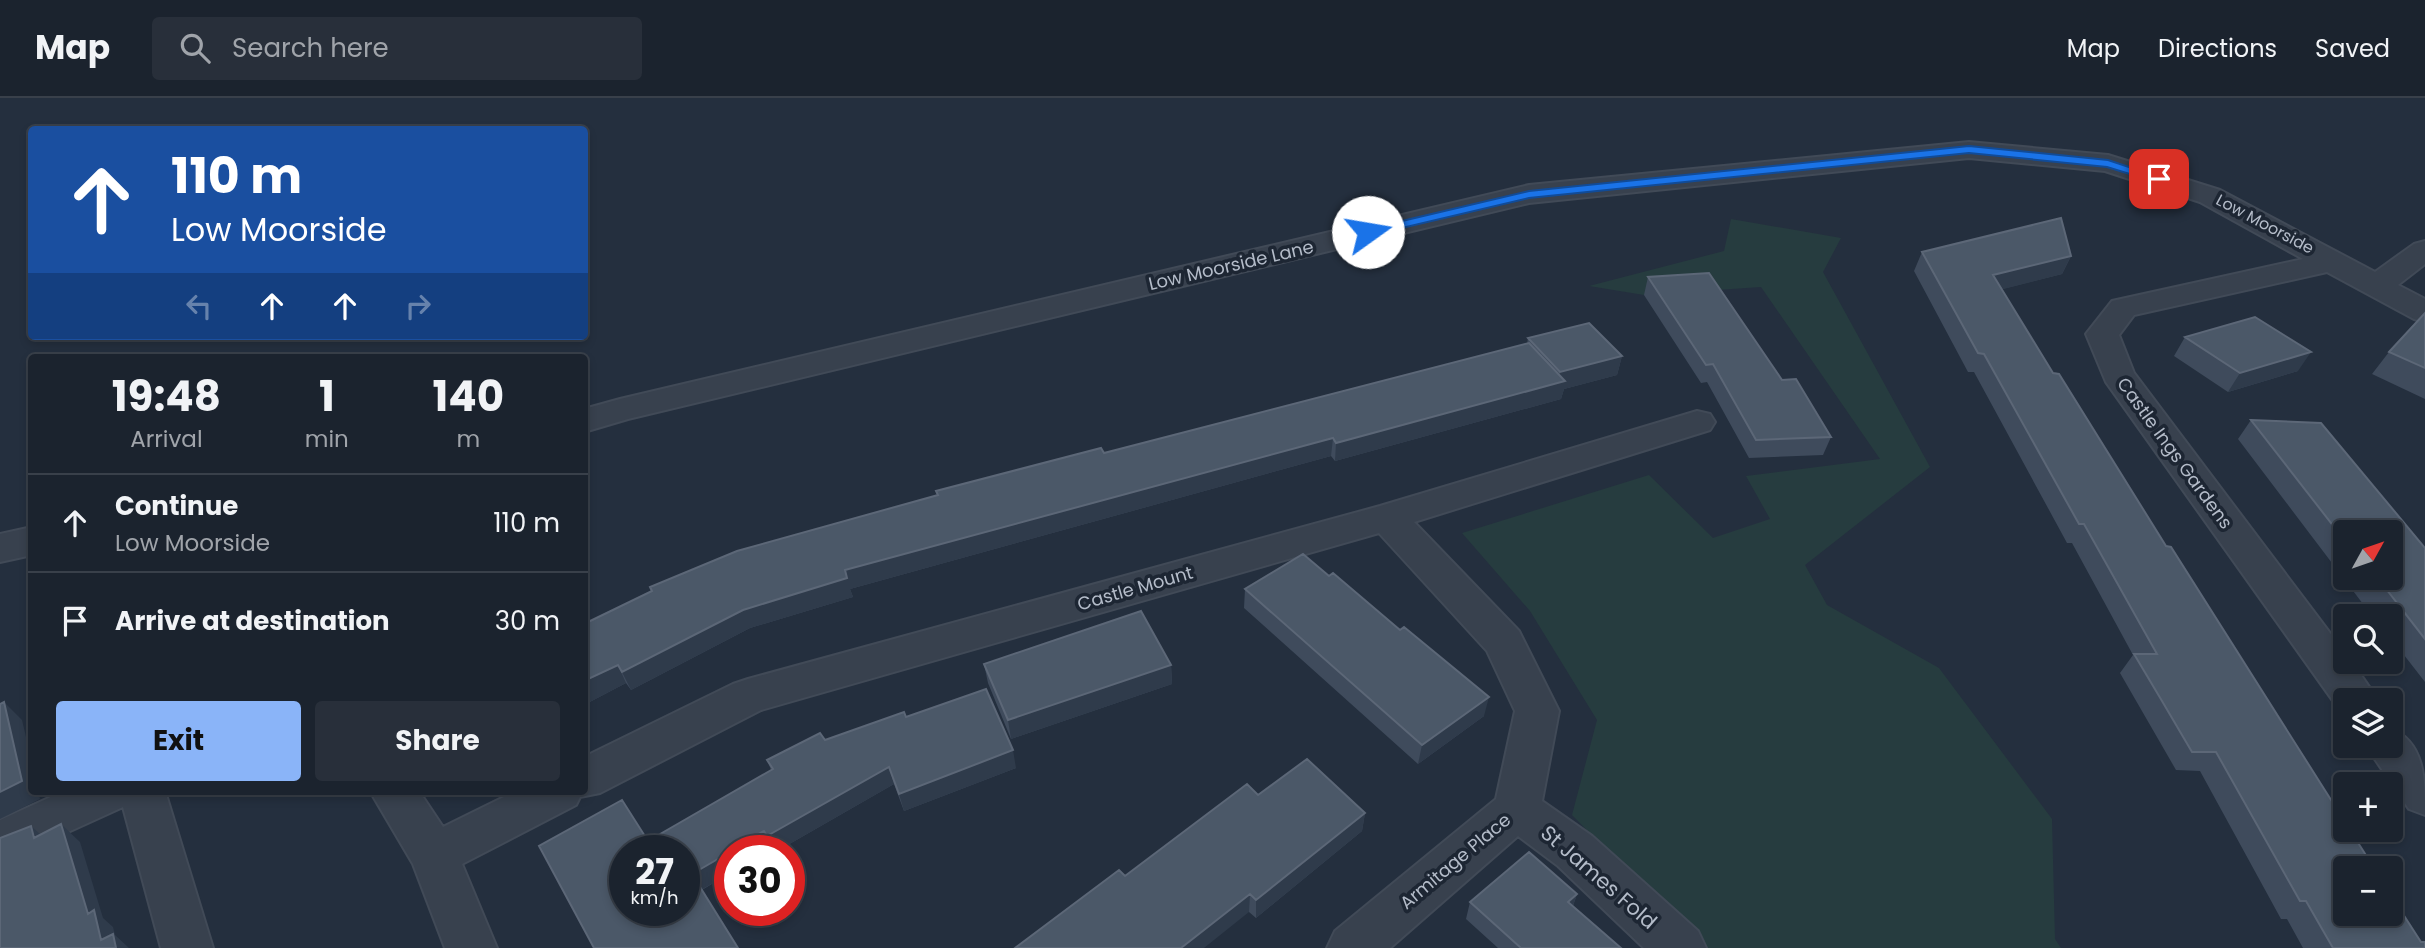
<!DOCTYPE html>
<meta charset="utf-8">
<style>
:root{--surface:#1b232e;--page:#282f3a;--text:#f1f3f6;--muted:#a0a4aa;--line:#39404a;--accent:#8ab4f8}
body{margin:0;font-family:Poppins,sans-serif;background:var(--page);color:var(--text);height:100vh;display:flex;flex-direction:column;font-size:26px;white-space:nowrap}
*{box-sizing:border-box;margin:0}
p{font-size:23px;color:var(--muted)}
.icon{flex:none;width:38px;height:38px;fill:none;stroke:currentColor;stroke-width:2;stroke-linecap:round;stroke-linejoin:round}
.map{position:relative;flex:1;overflow:hidden}
.sheet{position:absolute;left:28px;top:256px;width:560px;height:441px;display:flex;flex-direction:column;background:var(--surface);border-radius:7px;box-shadow:0 4px 10px #0003,0 0 0 2px var(--line)}
.sheet>*{flex:none}
.top-card{position:absolute;left:28px;top:28px;width:560px;height:214px;border-radius:7px;box-shadow:0 4px 10px #0003,0 0 0 2px var(--line);background:#1a4fa0;color:#fff;overflow:hidden}
.needle{width:46px;rotate:50deg}
.buttons{position:absolute;left:2333px;top:422px;display:grid;gap:14px}
.buttons a{display:grid;place-items:center;width:70px;height:70px;border-radius:7px;background:var(--surface);box-shadow:0 4px 10px #0003,0 0 0 2px var(--line);font-size:35px}
.speed{position:absolute;left:609px;top:737px;display:flex;gap:14px;font-size:35px;font-weight:700;text-align:center}
.speed>*{display:grid;place-content:center;width:91px;height:91px;border-radius:50%;background:var(--surface);box-shadow:0 4px 10px #0003,0 0 0 2px var(--line);line-height:1}
.speed small{font-size:18px;font-weight:400}
.speed .limit{border:10px solid #d22;background:#fff;color:#111}
.pin{position:absolute;display:grid;place-items:center;width:60px;height:60px;color:#fff;margin:-30px;border-radius:14px;box-shadow:0 4px 10px #0006}
.me{position:absolute;width:77px;margin:-38px;rotate:77deg;stroke-linejoin:round;filter:drop-shadow(0 0 5px #0008)}
.turn{display:flex;align-items:center;gap:24px;height:147px;padding:0 28px;font-size:32px}
.turn .icon{width:91px;height:91px;stroke-width:2.5}
.turn b{display:block;font-size:49px;line-height:60px}
.lanes{display:flex;align-items:center;height:66px;padding:0 28px;background:#0003;justify-content:center;gap:35px;direction:ltr}
.lanes .off{opacity:.35}
.eta{display:flex;justify-content:space-evenly;align-items:center;height:119px;text-align:center}
.eta b{font-size:42px;font-weight:700;line-height:49px}
.primary-button{display:flex;gap:14px;margin-top:auto;padding:14px 28px}
.primary-button a{flex:1;height:80px;border-radius:7px;background:var(--accent);color:#111;font-size:28px;font-weight:700;line-height:80px;text-align:center}
.primary-button a+a{background:var(--page);color:var(--text)}
ul{padding:0;list-style:none}
li{display:flex;align-items:center;gap:21px;height:98px;padding:0 28px;border-top:2px solid var(--line)}
li div{flex:1}
li b{display:block;font-size:26px}
li em{font-style:normal}
header{display:flex;align-items:center;gap:42px;box-sizing:border-box;height:98px;padding:0 35px;background:var(--surface);border-bottom:2px solid var(--line)}
header strong{font-size:33px}
nav{display:flex;gap:38px;margin-inline-start:auto;font-size:24px}
.search{width:490px;height:63px;background:var(--page);display:flex;align-items:center;gap:18px;box-sizing:border-box;padding:0 24px;border-radius:7px;color:var(--muted);font-size:26px}
.map>svg:first-child{display:block}
</style>
<header>
<strong>Map</strong>
<div class="search"><svg class="icon" aria-label="search" viewBox="0 0 24 24"><circle cx="10" cy="10" r="6"/><path d="M15 15l6 6"/></svg>Search here</div>
<nav><a>Map</a><a>Directions</a><a>Saved</a></nav>
</header>
<div class="map">
<svg width="2425" height="850" viewBox="0 0 2425 850">
<rect width="100%" height="100%" fill="#242f3e"/>
<!-- green -->
<path fill="#263c3f" d="M1731 121 1841 140 1823 174 1930 369 1805 467 1827 507 1939 570 2052 721 2055 841 2061 850H1704L1572 717 1597 622 1530 513 1462 435 1649 377 1713 440 1770 421 1746 378 1880 361 1761 189 1644 197 1589 188 1724 153Z"/>
<g fill="none" stroke-linecap="round" stroke-linejoin="round">
<!-- minor casing -->
<g stroke="#414a57" stroke-width="4">
<path id="minor" d="M1969 44 2108 57 2220 92 2375 174 2414 146 2425 143V166L2398 187 2425 201V224L2414 221 2327 174 2134 217 2119 237 2134 275 2345 555V564H2352L2378 602H2345V616L2341 614 2106 284 2086 236 2112 203 2303 161 2200 104 2105 73 1969 60 1529 105 628 321 584 334V311L620 301 1529 87Z
M1697 313 1710 316 1715 324 1710 332 1414 424 1519 533 1559 613 1542 703 1592 738 1698 833 1706 850H1644L1558 768 1518 738 1390 850H1327L1335 833 1496 701 1515 613 1487 553 1379 435 761 612 600 695 580 699 576 707 462 766 497 850H445L413 766 370 693H419L443 729 516 693H584V659L733 586 748 581 1380 408Z
M32 429V457L0 464V436Z
M2390 630C2425 644 2425 681 2425 717L2409 711 2366 648H2390Z
M64 693H165L213 850H161L123 709 0 765V722Z"/>
</g>
<!-- minor -->
<use href="#minor" fill="#38414e" fill-rule="evenodd"/>
</g>
<!-- wall -->
<path fill="#3f4b5c" fill-rule="evenodd" d="M1922 154 2071 158 2062 176 2002 191 2053 275 2166 448 2425 850H2303L2287 821H2281L2200 673 2176 672 2120 575 2133 557 2072 445H2067L1974 274H1968L1914 173Z
M1648 179 1782 282 1831 339 1823 357 1749 360 1707 284 1701 285 1644 197Z
M2425 215V301L2372 276 2389 254Z
M2185 239 2298 273 2228 294 2174 258Z
M1528 240 1622 258 1617 277 1564 291 1561 301 1335 363 1331 358 850 491 853 499 750 530 631 592 626 585 584 607V526L937 397 936 393 1104 355 1527 246Z
M2251 322 2425 450V584L2390 539V518H2375L2366 507 2363 506 2238 341ZM2345 434 2390 480H2345Z
M1245 491 1484 618 1418 666 1244 510Z
M984 566 1171 567 1172 586 1011 641 988 585Z
M906 619 1016 670 904 713 894 686 779 752H772L771 751 730 752V775L702 792 594 850 648 743 771 672 767 662 825 642Z
M1258 697 1365 715 1362 733 1256 820 1249 814 1125 778Z
M1577 796 1573 808 1621 850H1498L1466 821 1470 804Z"/>
<!-- shaded-wall -->
<path fill="#2f3b4b" d="M2071 158 2062 176 1984 196 1993 177Z
M2311 254 2298 273 2228 294 2240 275Z
M1622 258 1617 277 1564 291 1561 301 1335 363 1336 345 1558 285 1560 274Z
M1333 340 1331 358 850 491 853 499 750 530 631 592 622 574 743 512 845 472Z
M618 567 626 585 584 607V583Z
M1171 567 1172 586 1011 641 1008 622Z
M1489 599 1484 618 1418 666 1422 647Z
M4 604 22 622 32 664V693H38L40 701 0 721V694Z
M1013 652 1016 670 904 713 899 696Z
M889 669 894 686 779 752H773L767 738Z
M1365 715 1362 733 1256 820V802Z
M61 726 80 744 103 820 113 829 115 837 129 850H110L101 842 88 816Z
M31 728 50 745 34 740Z
M764 733 771 751 768 752H732Z
M730 754V775L701 792 692 776Z
M1250 796 1249 814 1204 850H1181Z
M1577 796 1571 813 1568 804Z"/>
<!-- building -->
<path fill="#4b5868" stroke="#5c6777" stroke-width="2" fill-rule="evenodd" d="M2061 120 2071 158 1993 177 2053 275 2059 276 2166 448 2171 449 2345 724V732H2350L2374 770H2345V816H2390V796L2421 844H2425V850H2333L2306 803H2300L2216 654H2192L2162 603 2134 556H2157L2084 426H2079L1984 256 1978 255 1922 154Z
M1709 175 1782 282 1796 281 1831 339 1756 342 1713 266 1706 267 1648 179Z
M2425 215V270L2389 254Z
M2255 219 2311 254 2240 275 2185 239Z
M1589 225 1622 258 1560 274 1528 240Z
M1529 245 1565 283 1336 345 1333 340 845 472 847 480 743 512 622 574 618 567 584 583V526L652 493 650 489 737 453 938 397 936 393 1101 350 1104 355Z
M2251 322 2321 325 2425 450V541L2383 487H2379L2373 480H2390V434H2345V443Z
M1303 456 1329 478 1333 475 1400 532 1404 529 1489 599 1422 647 1245 491Z
M1141 513 1171 567 1008 622 984 566Z
M986 591 1013 652 899 696 889 669 767 738 764 733 730 752V754L692 776 738 850H594L539 748 622 702 648 743 773 671 767 662 820 635 825 642 904 614 906 619ZM625 752H684V812H625Z
M4 604 22 683 0 694V606Z
M1307 661 1365 715 1256 802 1250 796 1181 850H1015L1119 772 1125 778 1247 686 1258 697Z
M61 726 88 816 94 812 101 842 113 836 116 850H0V740L31 728 34 740Z
M1529 754 1577 796 1568 804 1621 850H1521L1470 804Z"/>
<!-- route -->
<path fill="#1a73e8" stroke="#114b97" stroke-width="2" d="M1969 48 2108 62 2165 81 2159 85 2107 69 1969 55 1529 100 1368 138 1362 134 1364 132 1529 93Z"/>
<g text-anchor="middle" dominant-baseline="central" stroke-width="7" stroke-linejoin="round" paint-order="stroke">
<!-- far-street labels -->
<g font-size="16" fill="#b4bcc9" stroke="#1d2633">
<text transform="translate(2265 126) rotate(28)">Low Moorside</text>
</g>
<!-- street labels -->
<g font-size="18" fill="#b4bcc9" stroke="#1d2633">
<text transform="translate(1231 167) rotate(-13)">Low Moorside Lane</text>
<text transform="translate(2175 355) rotate(54)">Castle Ings Gardens</text>
<text transform="translate(1135 490) rotate(-16)">Castle Mount</text>
<text transform="translate(1455 763) rotate(-40)">Armitage Place</text>
</g>
<!-- near-street labels -->
<g font-size="21" fill="#b4bcc9" stroke="#1d2633">
<text transform="translate(1599 779) rotate(41)">St James Fold</text>
</g>
</g>
</svg>
<div class="buttons">
<a><svg class="needle" viewBox="-14 -14 28 28"><path d="M0-13l5 13h-10z" fill="#e53935"/><path d="M0 13l5-13h-10z" fill="#a0a4aa"/></svg></a>
<a><svg class="icon" aria-label="search" viewBox="0 0 24 24"><circle cx="10" cy="10" r="6"/><path d="M15 15l6 6"/></svg></a>
<a><svg class="icon" aria-label="layers" viewBox="0 0 24 24"><path d="M12 4l9 5-9 5-9-5zM3 14l9 5 9-5"/></svg></a>
<a>+</a>
<a>−</a>
</div>
<div class="speed"><div>27<small>km/h</small></div><div class="limit">30</div></div>
<div class="pin" style="left:2159px;top:81px;background:#d93025"><svg class="icon" aria-label="arrive" viewBox="0 0 24 24"><path d="M6 21V4h12l-3 4 3 4H6"/></svg></div>
<svg class="me" style="left:1368px;top:134px" viewBox="-20 -20 40 40"><circle r="19" fill="#fff"/><path d="M0-13L10 11 0 6-10 11z" fill="#1a73e8"/></svg>
<div class="top-card">
<div class="turn"><svg class="icon" aria-label="ahead" viewBox="0 0 24 24"><path d="M12 20V5M6 11l6-6 6 6"/></svg><div><b>110 m</b>Low Moorside</div></div>
<div class="lanes"><svg class="icon off" aria-label="left" viewBox="0 0 24 24"><path d="M17 20v-9H6M10 6l-5 5 5 5"/></svg><svg class="icon" aria-label="ahead" viewBox="0 0 24 24"><path d="M12 20V5M6 11l6-6 6 6"/></svg><svg class="icon" aria-label="ahead" viewBox="0 0 24 24"><path d="M12 20V5M6 11l6-6 6 6"/></svg><svg class="icon off" aria-label="right" viewBox="0 0 24 24"><path d="M7 20v-9h11M14 6l5 5-5 5"/></svg></div>
</div>
<section class="sheet">
<div class="eta">
<div><b>19:48</b><p>Arrival</p></div>
<div><b>1</b><p>min</p></div>
<div><b>140</b><p>m</p></div>
</div>
<ul>
<li><svg class="icon" aria-label="ahead" viewBox="0 0 24 24"><path d="M12 20V5M6 11l6-6 6 6"/></svg><div><b>Continue</b><p>Low Moorside</p></div><em>110 m</em></li>
<li><svg class="icon" aria-label="arrive" viewBox="0 0 24 24"><path d="M6 21V4h12l-3 4 3 4H6"/></svg><div><b>Arrive at destination</b></div><em>30 m</em></li>
</ul>
<div class="primary-button"><a>Exit</a><a>Share</a></div>
</section>
</div>
